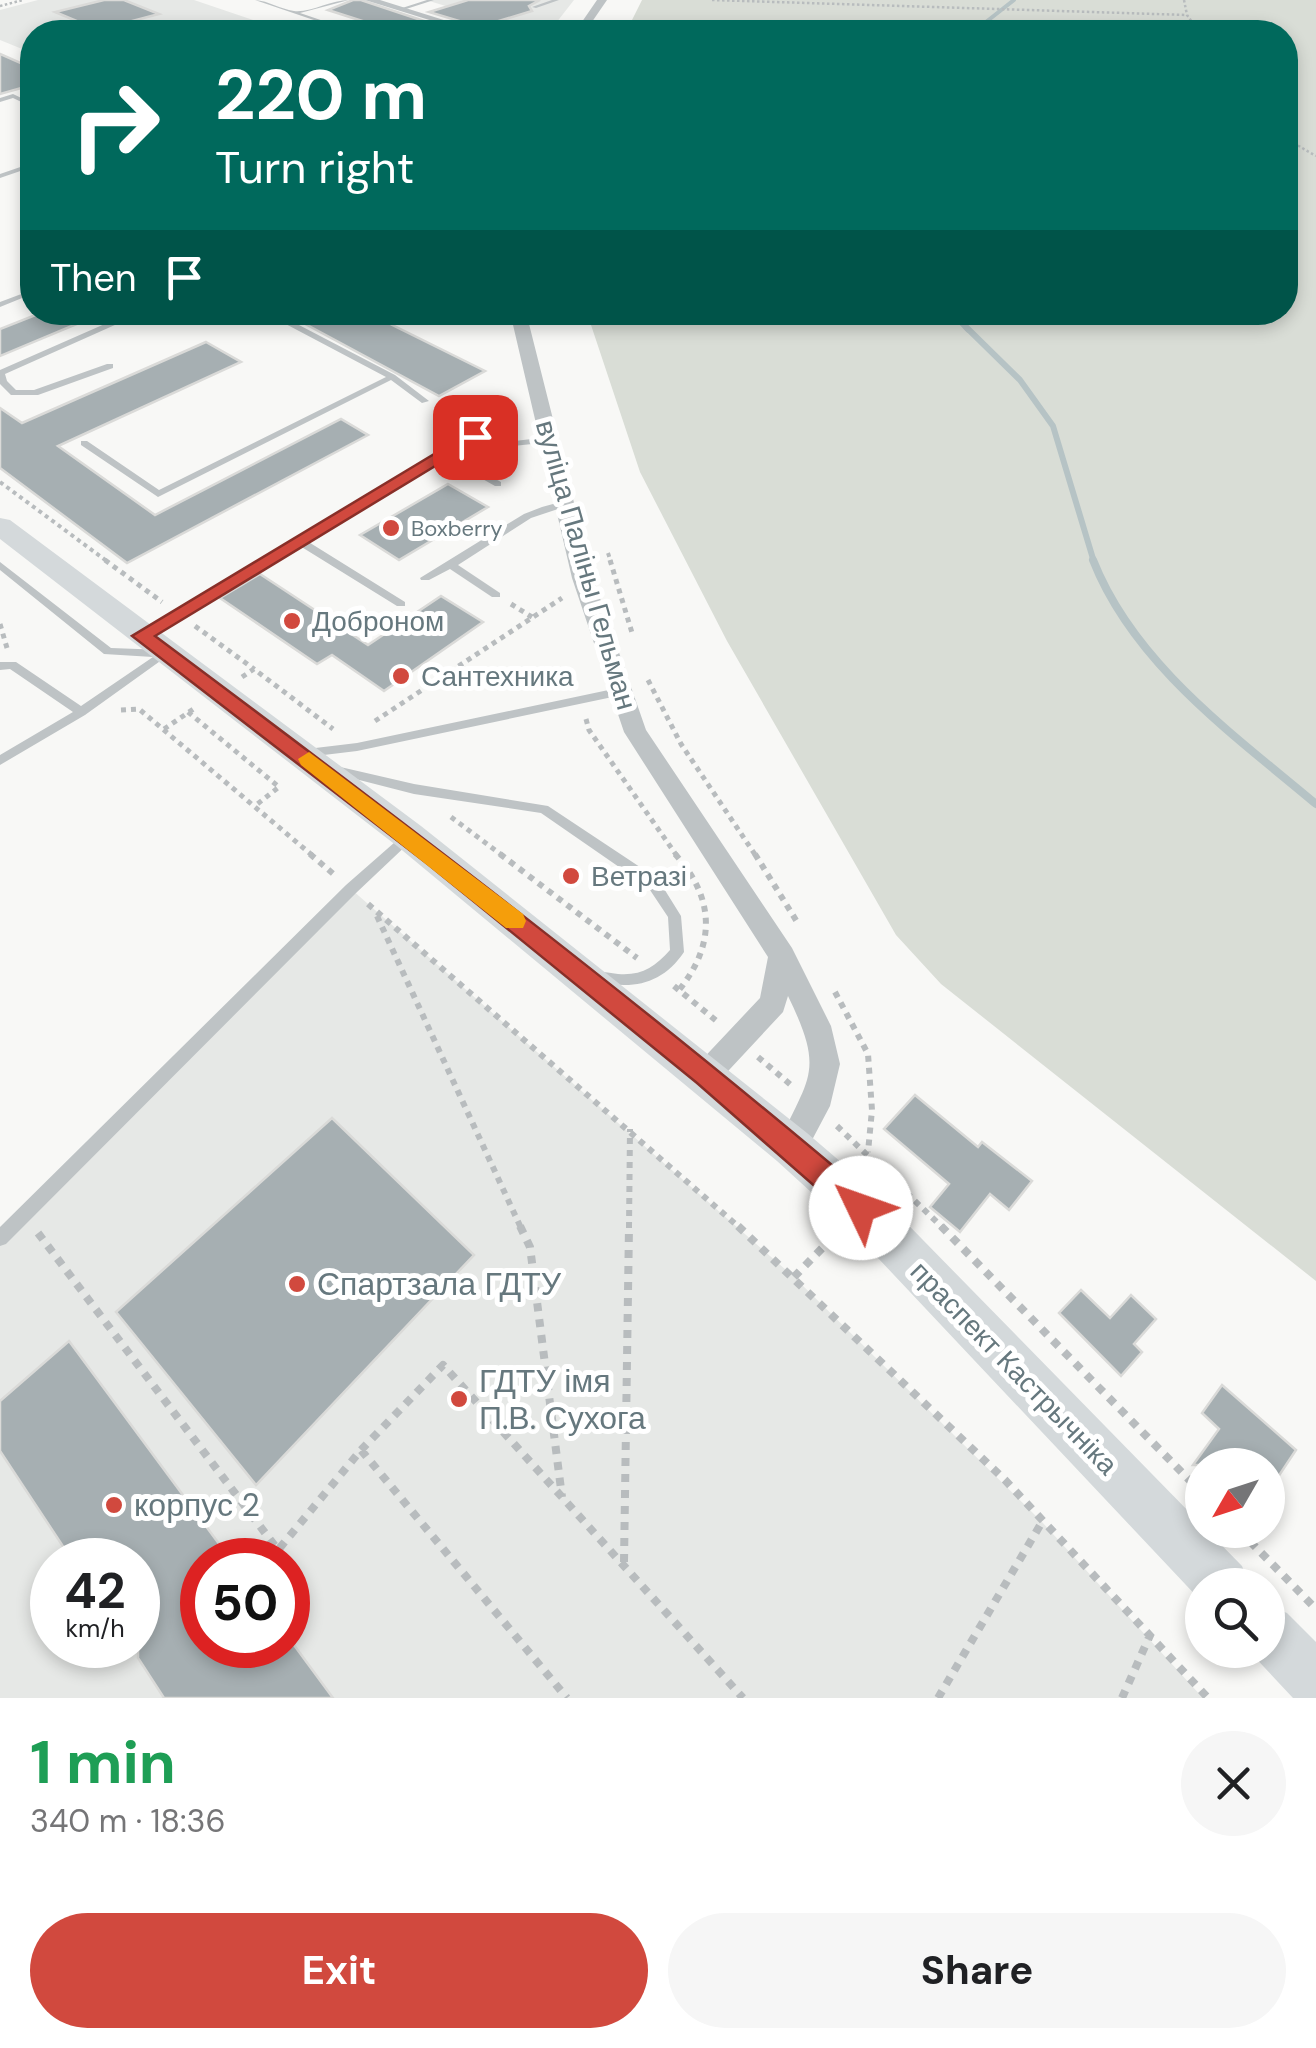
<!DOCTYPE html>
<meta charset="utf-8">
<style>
:root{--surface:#fff;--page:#f6f6f6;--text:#202124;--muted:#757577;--accent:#d1493e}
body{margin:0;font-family:"DM Sans",sans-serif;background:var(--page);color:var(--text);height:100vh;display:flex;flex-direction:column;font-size:38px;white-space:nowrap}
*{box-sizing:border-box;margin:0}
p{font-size:32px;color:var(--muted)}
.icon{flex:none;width:55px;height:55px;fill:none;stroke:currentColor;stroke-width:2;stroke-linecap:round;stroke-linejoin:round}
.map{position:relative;height:1698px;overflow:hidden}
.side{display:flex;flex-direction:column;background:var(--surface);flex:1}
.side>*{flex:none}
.top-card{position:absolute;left:20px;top:20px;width:1278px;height:305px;border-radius:40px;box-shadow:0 5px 15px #0003;background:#00695c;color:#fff;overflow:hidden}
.needle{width:65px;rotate:231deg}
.buttons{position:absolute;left:1185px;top:1448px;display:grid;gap:20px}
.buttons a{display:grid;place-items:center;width:100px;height:100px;border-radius:50%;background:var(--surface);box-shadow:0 5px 15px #0003;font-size:50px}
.speed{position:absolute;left:30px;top:1538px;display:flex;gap:20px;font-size:50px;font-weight:700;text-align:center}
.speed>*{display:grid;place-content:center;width:130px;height:130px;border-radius:50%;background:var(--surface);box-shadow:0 5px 15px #0003;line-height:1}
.speed small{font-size:25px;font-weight:400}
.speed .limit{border:15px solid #d22;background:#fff;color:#111}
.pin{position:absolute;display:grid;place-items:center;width:85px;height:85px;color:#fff;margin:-42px;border-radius:20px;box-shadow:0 5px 15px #0006}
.me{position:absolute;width:110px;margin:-55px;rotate:312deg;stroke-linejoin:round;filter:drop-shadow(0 0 8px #0008)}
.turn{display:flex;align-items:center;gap:35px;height:210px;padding:0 30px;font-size:45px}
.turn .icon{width:130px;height:130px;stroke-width:2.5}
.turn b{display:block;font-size:70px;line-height:85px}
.then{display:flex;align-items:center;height:95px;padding:0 30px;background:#0003;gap:20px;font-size:38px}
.round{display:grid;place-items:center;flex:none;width:105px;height:105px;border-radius:52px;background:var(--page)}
.overview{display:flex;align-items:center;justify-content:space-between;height:170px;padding:0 30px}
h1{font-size:60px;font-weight:700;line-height:75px;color:#1e9e55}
.primary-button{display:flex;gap:20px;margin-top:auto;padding:20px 30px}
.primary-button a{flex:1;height:115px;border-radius:60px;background:var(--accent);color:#fff;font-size:40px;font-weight:700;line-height:115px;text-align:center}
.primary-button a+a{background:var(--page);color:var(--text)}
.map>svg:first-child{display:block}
</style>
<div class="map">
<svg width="1316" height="1698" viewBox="0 0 1316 1698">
<rect width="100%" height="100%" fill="#f8f8f6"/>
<!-- built -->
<path fill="#e6e8e6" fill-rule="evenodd" d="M38 0H194L289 32H32V53L0 40V10Z
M426 0H574L549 32H530Z
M351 889 794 1277 1042 1522 1203 1698H0V1237ZM52 1560H138V1645H52ZM202 1560H288V1645H202Z"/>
<!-- green -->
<path fill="#d9ddd6" d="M642 0H1316V1281L941 984 896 935 727 641 640 472 587 313 1285 312V32H626Z"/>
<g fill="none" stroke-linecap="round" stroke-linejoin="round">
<!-- stream-far3 -->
<path stroke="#b6c3c5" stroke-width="4" d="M980 32 986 22 1014 0"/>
<!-- stream-far2 -->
<path stroke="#b6c3c5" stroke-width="5" d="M951 312 968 330"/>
<!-- stream-far1 -->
<path stroke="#b6c3c5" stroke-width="6" d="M966 327 1020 380 1053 426 1094 562"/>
<!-- stream -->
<path stroke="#b6c3c5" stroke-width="8" d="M1093 560C1134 664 1233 734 1316 804"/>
</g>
<!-- building -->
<path fill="#a6afb2" stroke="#dadad8" stroke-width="2.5" d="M104 0H124L159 14 98 30 55 12Z
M353 0H361L457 32H381V27L328 10Z
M468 0H540L529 6 532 11 479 27 429 12Z
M0 54 32 68V85L0 94Z
M43 312 103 313 0 356V329Z
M283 312H366L485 371 439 396Z
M206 342 241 362 58 446 155 515 341 419 368 435 127 563 0 468V408L22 423Z
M448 484 488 507 399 560 360 535Z
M260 574 368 645 441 596 483 622 384 691 332 655 317 664 220 598Z
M915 1095 978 1147 982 1142 1032 1181 1009 1210 990 1194 960 1232 930 1207 949 1184 884 1129Z
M332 1118 474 1255 256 1485 116 1312Z
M1081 1290 1110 1318 1131 1295 1156 1319 1134 1344 1142 1352 1121 1376 1059 1313Z
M69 1341 231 1560H202V1645H294L333 1698H164L138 1658V1560H72L0 1451V1401Z
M1222 1385 1296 1450 1268 1492V1465H1193L1219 1429 1202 1413Z"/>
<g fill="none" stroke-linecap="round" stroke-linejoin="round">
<!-- path-far4 -->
<path stroke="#b8bcbe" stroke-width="2.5" stroke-dasharray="2.5 2.5" stroke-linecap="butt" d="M712 0 1187 15
M1184 0 1187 15 1199 32
M0 6 23 0
M1285 138 1316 156"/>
<!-- path-far3 -->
<path stroke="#b8bcbe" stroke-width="4" stroke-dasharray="4 4" stroke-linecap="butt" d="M0 482 108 562
M608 553 611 562"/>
<!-- path-far2 -->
<path stroke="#b8bcbe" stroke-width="5" stroke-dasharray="5 5" stroke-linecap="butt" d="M105 560 162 602
M610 560 633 636
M511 604 532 617
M0 624 7 648
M195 626 254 669
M242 677 254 669 333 729
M648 680 681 744 756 856
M121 710 139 709 313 856
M188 712 279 787 256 805
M586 719 589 730 677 856
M375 721 562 598
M164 729 195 708
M451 817 503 856"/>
<!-- path-far1 -->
<path stroke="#b8bcbe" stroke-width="6" stroke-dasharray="6 6" stroke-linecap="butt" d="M310 854 337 877
M500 854 637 958
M675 854C715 898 716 944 679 990
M755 854 799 925
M368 904 740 1228
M377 916 521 1228
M674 986 719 1023
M835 992 868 1054 872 1110 868 1152
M758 1057 791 1085
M837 1126 943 1228
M629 1228 630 1129"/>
<!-- path -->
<path stroke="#b8bcbe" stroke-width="8" stroke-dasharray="8 8" stroke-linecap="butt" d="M520 1226 530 1247 562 1497
M738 1226 1005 1480 1208 1698
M941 1226 1202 1493
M38 1233 278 1550 361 1450 567 1698
M794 1277 834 1236
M361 1450 443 1365 743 1698
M1239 1530 1316 1609
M624 1562 629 1226
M938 1698 1042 1522
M1122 1698 1151 1633"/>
<!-- service -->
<path fill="#bec3c5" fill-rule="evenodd" d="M255 0C269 1 280 9 294 11 310 13 331 0 349 0L300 13 356 32H349Z
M427 0H434L403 10 399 9Z
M552 0H559L536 8 532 7Z
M13 94 32 103V107L13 98 0 102V98Z
M32 163V167L0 178V174Z
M32 290V294L0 307V302Z
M132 312H144L5 374 7 381 16 390H34L107 364H113V368L38 395H11L0 384V370Z
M263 312H274L395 375 429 401 422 403 391 380 158 497 81 445V441H87L159 490 386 377Z
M472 435 479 437 307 541 405 602V606H397L300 546 148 636H140L139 634Z
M549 437 552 438V442L494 448 468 464 501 482V486H495L456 464 489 444Z
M564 501 567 502V506L531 518 458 565 500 593V597H492L450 569 429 580H421L420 578 524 514 542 507Z
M0 562 111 648 165 650 170 654 85 715 0 765V755L73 712 10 669 0 670V662H16L81 706 153 657 104 654 0 570Z
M618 688 622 689 624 692 622 695 357 751 307 757 301 753 307 749 357 743Z
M336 766 414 784 548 806 658 879 681 916 684 952C662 985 630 991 593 980L591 976 593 972C602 971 609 973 618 974 641 976 655 967 670 950L668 917 648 887 541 813 414 794 332 773 330 770Z
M407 833 411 835 413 838 411 841 356 893 6 1244 0 1246V1227L346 885 403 835Z"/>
<!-- minor -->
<path fill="#bec3c5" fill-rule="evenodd" d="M365 0H380L482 32H468Z
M597 0H607L585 32H575Z
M510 312H526L593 578 646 730 792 948 831 1026 840 1064 830 1106 803 1157 792 1162 781 1157 777 1147C808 1076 826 1074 788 996L783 1012 716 1084 706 1088 696 1084 691 1075 696 1066 760 998 768 957 624 732 572 578Z"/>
<!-- secondary -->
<path fill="#d4d9db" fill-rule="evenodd" d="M0 518 10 520 421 826 807 1133 877 1193 1242 1566 1250 1585H1202V1602L845 1223 777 1161 397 846 0 539Z
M1268 1605 1287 1613 1316 1642V1698H1293L1249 1651 1268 1650Z"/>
</g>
<!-- route -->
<path fill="#d1493e" stroke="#882f28" stroke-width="2.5" d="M469 433 483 437 155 636C399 818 639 1001 871 1198L875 1208 871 1218 861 1222 851 1218 697 1083 429 865 132 636Z"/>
<!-- slow -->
<path fill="#f59e0b" d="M309 752 523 914 526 921 523 928H506L301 765 298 759Z"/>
<!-- markers -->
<g fill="#d1493e" stroke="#fff" stroke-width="4">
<circle cx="391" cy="528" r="10"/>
<circle cx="292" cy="621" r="10"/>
<circle cx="401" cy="676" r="10"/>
<circle cx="571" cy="876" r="10"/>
<circle cx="297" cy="1284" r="10"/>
<circle cx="459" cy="1399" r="10"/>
<circle cx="114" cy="1505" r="10"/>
</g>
<g text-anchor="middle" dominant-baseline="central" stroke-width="10" stroke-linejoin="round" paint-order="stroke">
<!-- far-poi labels -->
<g font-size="22" fill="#66787e" stroke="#fff" text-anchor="start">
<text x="411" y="528">Boxberry</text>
</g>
<!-- street labels -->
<g font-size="28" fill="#66787e" stroke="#fff">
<text transform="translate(586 565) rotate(74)">вуліца Паліны Гельман</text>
<text transform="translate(1014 1368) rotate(46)">праспект Кастрычніка</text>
</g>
<!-- poi labels -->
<g font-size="28" fill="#66787e" stroke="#fff" text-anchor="start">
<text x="312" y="621">Доброном</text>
<text x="421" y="676">Сантехника</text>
<text x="591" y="876">Ветразі</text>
</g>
<!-- near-poi labels -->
<g font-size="32" fill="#66787e" stroke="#fff" text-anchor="start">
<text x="317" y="1284">Спартзала ГДТУ</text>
<text x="479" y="1381">ГДТУ імя<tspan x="479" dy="37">П.В. Сухога</tspan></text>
<text x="134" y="1505">корпус 2</text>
</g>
</g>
</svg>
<div class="buttons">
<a><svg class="needle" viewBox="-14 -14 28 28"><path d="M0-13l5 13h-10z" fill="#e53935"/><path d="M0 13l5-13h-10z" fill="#757577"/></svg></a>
<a><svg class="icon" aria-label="search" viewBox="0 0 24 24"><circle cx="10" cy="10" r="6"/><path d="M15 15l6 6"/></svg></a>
</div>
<div class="speed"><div>42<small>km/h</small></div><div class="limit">50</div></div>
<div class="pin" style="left:475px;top:437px;background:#d93025"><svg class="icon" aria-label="arrive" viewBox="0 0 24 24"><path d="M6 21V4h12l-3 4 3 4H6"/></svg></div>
<svg class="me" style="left:861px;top:1208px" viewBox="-20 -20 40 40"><circle r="19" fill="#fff"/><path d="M0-13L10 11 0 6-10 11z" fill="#d1493e"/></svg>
<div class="top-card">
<div class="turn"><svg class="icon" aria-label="right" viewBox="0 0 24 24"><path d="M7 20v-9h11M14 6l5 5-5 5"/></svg><div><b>220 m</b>Turn right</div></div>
<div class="then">Then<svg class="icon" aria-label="arrive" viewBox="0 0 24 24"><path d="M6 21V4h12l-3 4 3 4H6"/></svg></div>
</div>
</div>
<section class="side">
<div class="overview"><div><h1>1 min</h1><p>340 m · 18:36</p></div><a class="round"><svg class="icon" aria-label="close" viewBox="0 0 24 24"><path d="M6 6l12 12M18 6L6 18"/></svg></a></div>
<div class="primary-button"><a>Exit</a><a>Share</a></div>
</section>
